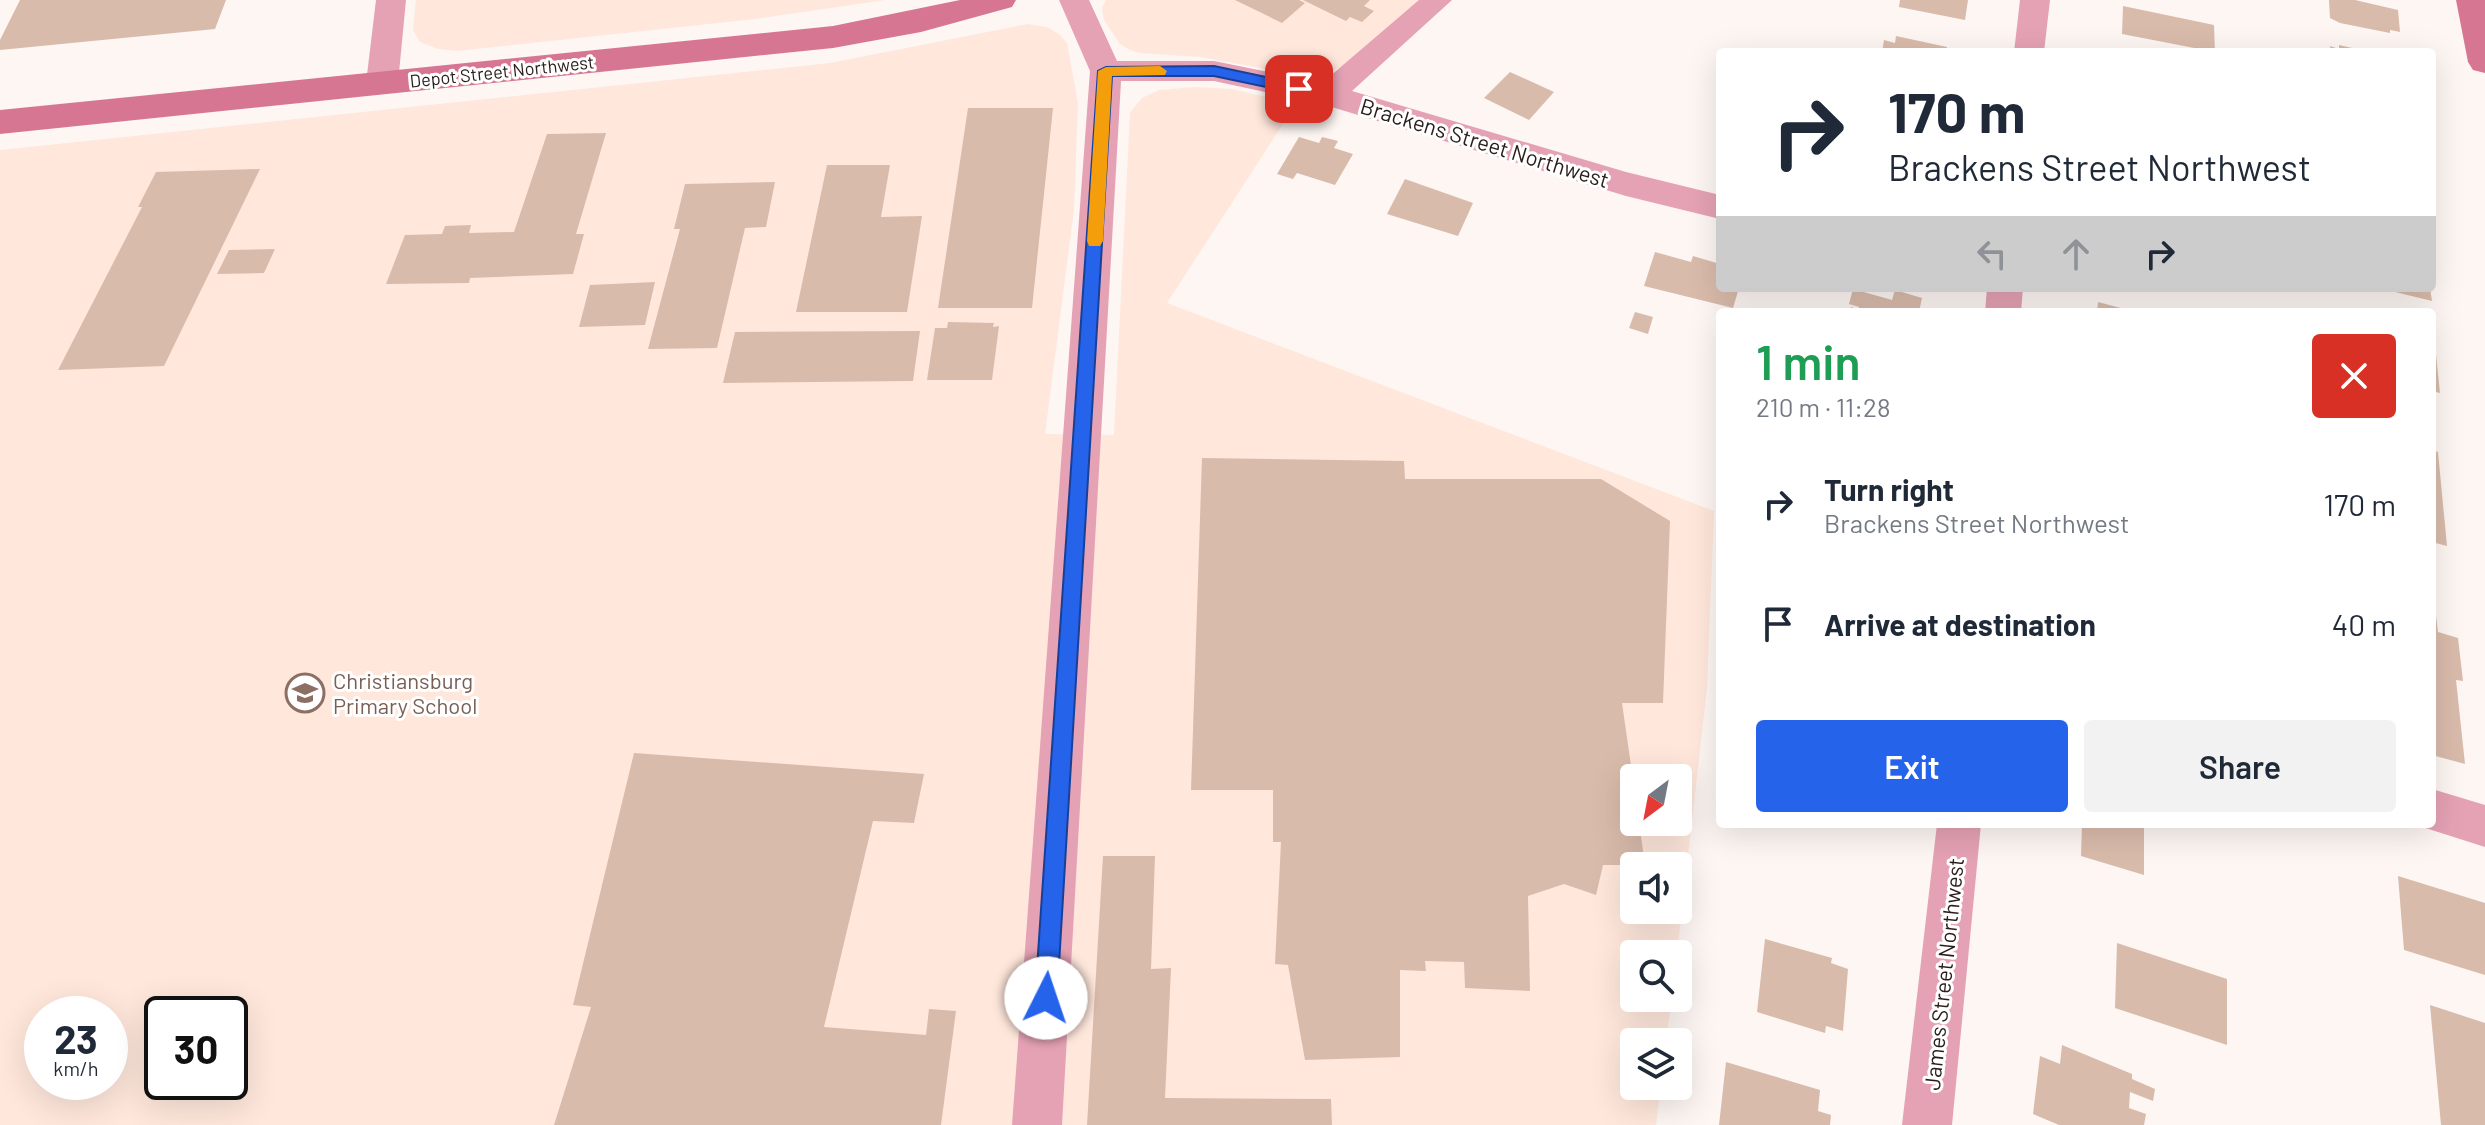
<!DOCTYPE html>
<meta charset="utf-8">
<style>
:root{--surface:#fff;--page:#f2f2f3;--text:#1f2937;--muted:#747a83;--accent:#2563eb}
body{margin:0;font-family:Barlow,sans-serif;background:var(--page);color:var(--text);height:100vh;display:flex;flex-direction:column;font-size:30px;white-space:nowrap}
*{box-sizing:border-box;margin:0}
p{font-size:26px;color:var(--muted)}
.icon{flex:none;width:44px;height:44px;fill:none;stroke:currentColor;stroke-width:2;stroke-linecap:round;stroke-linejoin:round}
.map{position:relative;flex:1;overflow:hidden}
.sheet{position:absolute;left:1716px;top:308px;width:720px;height:520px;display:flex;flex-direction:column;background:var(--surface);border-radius:8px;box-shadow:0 8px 32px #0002}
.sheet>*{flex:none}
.banner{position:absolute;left:1716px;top:48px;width:720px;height:244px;border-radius:8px;box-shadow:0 8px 32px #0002;background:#fff;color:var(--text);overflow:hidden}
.needle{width:52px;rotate:212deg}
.buttons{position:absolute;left:1620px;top:764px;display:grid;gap:16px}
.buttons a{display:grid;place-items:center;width:72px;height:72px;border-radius:8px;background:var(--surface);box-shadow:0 8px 32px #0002;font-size:40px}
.speed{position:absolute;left:24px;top:996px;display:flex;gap:16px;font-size:40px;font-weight:700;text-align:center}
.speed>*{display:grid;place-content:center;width:104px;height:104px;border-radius:50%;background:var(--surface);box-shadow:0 8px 32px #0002;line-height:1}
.speed small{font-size:20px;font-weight:400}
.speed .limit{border:4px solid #111;border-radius:12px;background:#fff;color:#111}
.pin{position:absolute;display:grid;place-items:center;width:68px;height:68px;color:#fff;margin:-34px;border-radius:16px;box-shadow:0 4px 12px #0006}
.me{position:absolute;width:88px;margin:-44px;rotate:4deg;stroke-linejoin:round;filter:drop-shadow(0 0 6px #0008)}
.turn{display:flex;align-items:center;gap:28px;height:168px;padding:0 40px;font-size:36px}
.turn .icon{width:104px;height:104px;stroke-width:2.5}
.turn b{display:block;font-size:56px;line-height:68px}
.lanes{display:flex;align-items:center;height:76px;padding:0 40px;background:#0003;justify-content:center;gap:40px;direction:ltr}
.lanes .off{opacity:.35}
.round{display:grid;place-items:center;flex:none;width:84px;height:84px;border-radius:8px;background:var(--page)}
.headline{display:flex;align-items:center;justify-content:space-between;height:136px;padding:0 40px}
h1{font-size:48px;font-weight:600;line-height:60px;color:#1e9e55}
.button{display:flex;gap:16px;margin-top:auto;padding:16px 40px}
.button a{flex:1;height:92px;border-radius:8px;background:var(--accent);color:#fff;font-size:32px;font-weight:600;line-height:92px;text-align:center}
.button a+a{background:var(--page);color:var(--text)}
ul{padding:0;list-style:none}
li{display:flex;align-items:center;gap:24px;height:120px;padding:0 40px}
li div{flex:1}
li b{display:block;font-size:30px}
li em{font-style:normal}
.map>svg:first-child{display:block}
</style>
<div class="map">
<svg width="2485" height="1125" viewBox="0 0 2485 1125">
<rect width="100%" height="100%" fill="#fdf6f3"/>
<!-- built -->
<path fill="#ffe7db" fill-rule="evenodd" d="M416 0H885L755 19 457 51 438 49 420 42 413 30Z
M1106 0H1422L1345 65 1321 76H1306L1200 57 1139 53 1128 49 1120 44 1104 20 1102 8Z
M1028 24 1047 27 1059 34 1067 43 1078 103 1074 209 1045 434 1114 435 1130 113 1142 98 1159 90 1195 87 1232 89 1296 104 1167 303 1714 511 1707 688 1677 954H1634V998H1672L1666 1042H1634V1086H1661L1656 1125H0V150L830 63ZM1634 778H1678V822H1634ZM1634 866H1678V910H1634ZM42 1014H110V1082H42ZM162 1014H230V1082H162Z"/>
<!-- building -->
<path fill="#d9bbab" d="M20 0H226L215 29 0 50V40Z
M1235 0H1299L1305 3 1282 23Z
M1303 0H1370L1364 6 1374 11 1362 22 1350 17 1346 21Z
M1900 0H1968L1965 20 1899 7Z
M2329 0H2355L2398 10 2400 32 2390 30V33L2340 23 2330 18Z
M2123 6 2214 25 2215 52 2122 34Z
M1896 36 1947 47V52H1882L1884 40 1895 43Z
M2339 45 2365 51V52H2331L2330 46 2339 49Z
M1510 72 1554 92 1529 120 1484 98Z
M968 108H1053L1032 308H938Z
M606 133 576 234H584L573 274 470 278 469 283 386 284 405 235 442 234 445 226 471 225 469 233 514 232 547 134Z
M1299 137 1319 143 1322 137 1338 141 1334 148 1353 154 1335 185 1297 173 1293 179 1277 174Z
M827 165H890L881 217 922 216 907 312H796Z
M260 169 164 366 58 370 142 207H138L156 172Z
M1405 179 1473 203 1458 236 1387 214Z
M775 182 766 227 745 228 717 348 648 349 680 229H674L685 184Z
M275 249 264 273 217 274 229 250Z
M1655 252 1691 262 1693 256 1720 264V288H1739L1733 308 1644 286Z
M655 282 645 325 579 327 590 285Z
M2383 288H2430L2432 301 2383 289Z
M1853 289 1892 300 1895 290 1922 298 1919 312H1850L1851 307 1859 310V307L1849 304Z
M2098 302 2132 311V312H2097Z
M1635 312 1653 317 1648 334 1629 328Z
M948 322 994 323 993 327 999 326 992 380H927L935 328H947Z
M920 331 913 381 723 383 735 332Z
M2432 335H2434L2440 393 2432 391Z
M2432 450 2438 452 2447 546 2432 542Z
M1202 458 1404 461 1405 479H1601L1670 521 1663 703H1622L1634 786V822H1639L1645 865H1603L1596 895 1564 884 1528 896 1530 991 1465 988 1464 962 1425 961 1426 971 1400 970V1057L1305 1060 1288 965 1275 964 1281 842H1273V790H1191Z
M2432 606 2435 607 2438 632 2458 638 2463 681 2456 680 2465 764 2432 755Z
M634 753 924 774 914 823 873 821 824 1027 926 1035 929 1009 956 1011 941 1125H554L591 1007 573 1005Z
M2082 824H2144V875L2081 856Z
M1103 856H1155L1151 969 1171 968 1165 1098 1331 1099 1332 1125H1087Z
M2398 876 2485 903V975L2404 950Z
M1765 939 1832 958 1831 963 1848 969 1843 1031 1826 1026 1825 1033 1757 1012Z
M2117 943 2227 979V1045L2115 1008Z
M2430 1005 2485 1023V1125H2441Z
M2062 1045 2132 1074V1079L2155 1089 2153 1101 2130 1092 2129 1108 2146 1114 2144 1125H2059L2033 1114 2040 1056 2060 1064Z
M1726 1062 1820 1090 1818 1111 1831 1115 1830 1125H1719Z"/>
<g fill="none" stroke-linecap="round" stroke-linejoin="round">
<!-- street -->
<path fill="#e5a2b4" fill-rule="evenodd" d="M376 0H406L398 83 393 90 382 94 371 90 366 83Z
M1059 0H1089L1117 61H1214L1322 83 1419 0H1452L1352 91 1626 172 1720 195V219L1626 196 1325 105 1214 81H1121L1062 1125H1012L1090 71Z
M2020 0H2050L2044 52H2014Z
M1987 288H2023L2021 312H1985Z
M2432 789 2485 805V847L2416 825 2432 824Z
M1937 824H1981L1952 1125H1902Z"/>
<!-- secondary -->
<path fill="#d77693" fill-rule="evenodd" d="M960 0H1016L1012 7 921 32 833 48 0 134V110L833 26Z
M2456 0H2485V73L2473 70 2468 62Z"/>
</g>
<!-- route -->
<path fill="#2563eb" stroke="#184099" stroke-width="2" d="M1214 66 1299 84 1307 89 1299 94 1214 76H1112L1057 998 1054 1006 1046 1009 1038 1006 1035 998 1098 71 1106 67Z"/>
<!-- slow -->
<path fill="#f59e0b" d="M1160 66 1167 71 1165 75 1112 76 1103 241 1100 246H1089L1087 241 1098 71 1106 67Z"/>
<!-- icons -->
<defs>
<g id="school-ring" transform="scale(2)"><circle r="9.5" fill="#fff" stroke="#8d6e63" stroke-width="1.5"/><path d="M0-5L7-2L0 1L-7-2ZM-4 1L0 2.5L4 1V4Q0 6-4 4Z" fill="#8d6e63"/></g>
</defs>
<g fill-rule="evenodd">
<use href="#school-ring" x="305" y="693"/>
</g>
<g text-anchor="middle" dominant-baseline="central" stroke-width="6" stroke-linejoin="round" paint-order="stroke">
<!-- far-street labels -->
<g font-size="18" fill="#291d18" stroke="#fff">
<text transform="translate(502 71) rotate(-6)">Depot Street Northwest</text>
</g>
<!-- street labels -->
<g font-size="22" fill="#291d18" stroke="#fff">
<text transform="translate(1485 142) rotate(17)">Brackens Street Northwest</text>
<text transform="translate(1943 974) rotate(-84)">James Street Northwest</text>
</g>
<!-- education labels -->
<g font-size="22" fill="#785e54" stroke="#fff" text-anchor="start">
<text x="333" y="680">Christiansburg<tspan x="333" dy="25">Primary School</tspan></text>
</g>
</g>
</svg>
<div class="buttons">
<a><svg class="needle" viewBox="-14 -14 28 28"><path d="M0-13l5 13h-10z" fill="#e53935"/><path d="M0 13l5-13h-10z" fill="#747a83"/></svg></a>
<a><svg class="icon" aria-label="sound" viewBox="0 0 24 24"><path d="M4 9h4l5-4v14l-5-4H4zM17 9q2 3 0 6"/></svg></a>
<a><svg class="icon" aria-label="search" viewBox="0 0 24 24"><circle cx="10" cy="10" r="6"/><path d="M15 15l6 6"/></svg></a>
<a><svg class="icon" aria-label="layers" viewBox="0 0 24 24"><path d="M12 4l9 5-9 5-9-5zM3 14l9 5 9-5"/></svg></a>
</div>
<div class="speed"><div>23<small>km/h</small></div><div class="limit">30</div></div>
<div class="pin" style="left:1299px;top:89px;background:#d93025"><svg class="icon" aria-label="arrive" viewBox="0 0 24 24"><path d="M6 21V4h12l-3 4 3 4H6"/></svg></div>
<svg class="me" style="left:1046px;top:998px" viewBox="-20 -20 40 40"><circle r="19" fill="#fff"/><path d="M0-13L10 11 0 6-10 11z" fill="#2563eb"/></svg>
<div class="banner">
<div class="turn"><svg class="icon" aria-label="right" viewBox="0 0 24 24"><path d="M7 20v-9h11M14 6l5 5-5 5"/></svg><div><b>170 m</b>Brackens Street Northwest</div></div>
<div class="lanes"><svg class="icon off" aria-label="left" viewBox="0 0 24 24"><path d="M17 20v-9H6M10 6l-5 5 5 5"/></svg><svg class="icon off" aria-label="ahead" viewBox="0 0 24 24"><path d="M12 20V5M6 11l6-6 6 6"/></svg><svg class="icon" aria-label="right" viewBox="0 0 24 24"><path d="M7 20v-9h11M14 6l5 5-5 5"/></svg></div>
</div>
<section class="sheet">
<div class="headline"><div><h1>1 min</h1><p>210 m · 11:28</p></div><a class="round" style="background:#d93025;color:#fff"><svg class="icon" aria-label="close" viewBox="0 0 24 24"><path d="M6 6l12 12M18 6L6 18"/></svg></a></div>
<ul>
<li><svg class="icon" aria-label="right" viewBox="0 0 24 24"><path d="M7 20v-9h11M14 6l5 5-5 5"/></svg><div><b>Turn right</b><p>Brackens Street Northwest</p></div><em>170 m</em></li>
<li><svg class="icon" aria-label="arrive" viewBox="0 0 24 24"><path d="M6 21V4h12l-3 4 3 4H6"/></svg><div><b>Arrive at destination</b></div><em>40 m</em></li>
</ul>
<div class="button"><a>Exit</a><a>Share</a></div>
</section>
</div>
